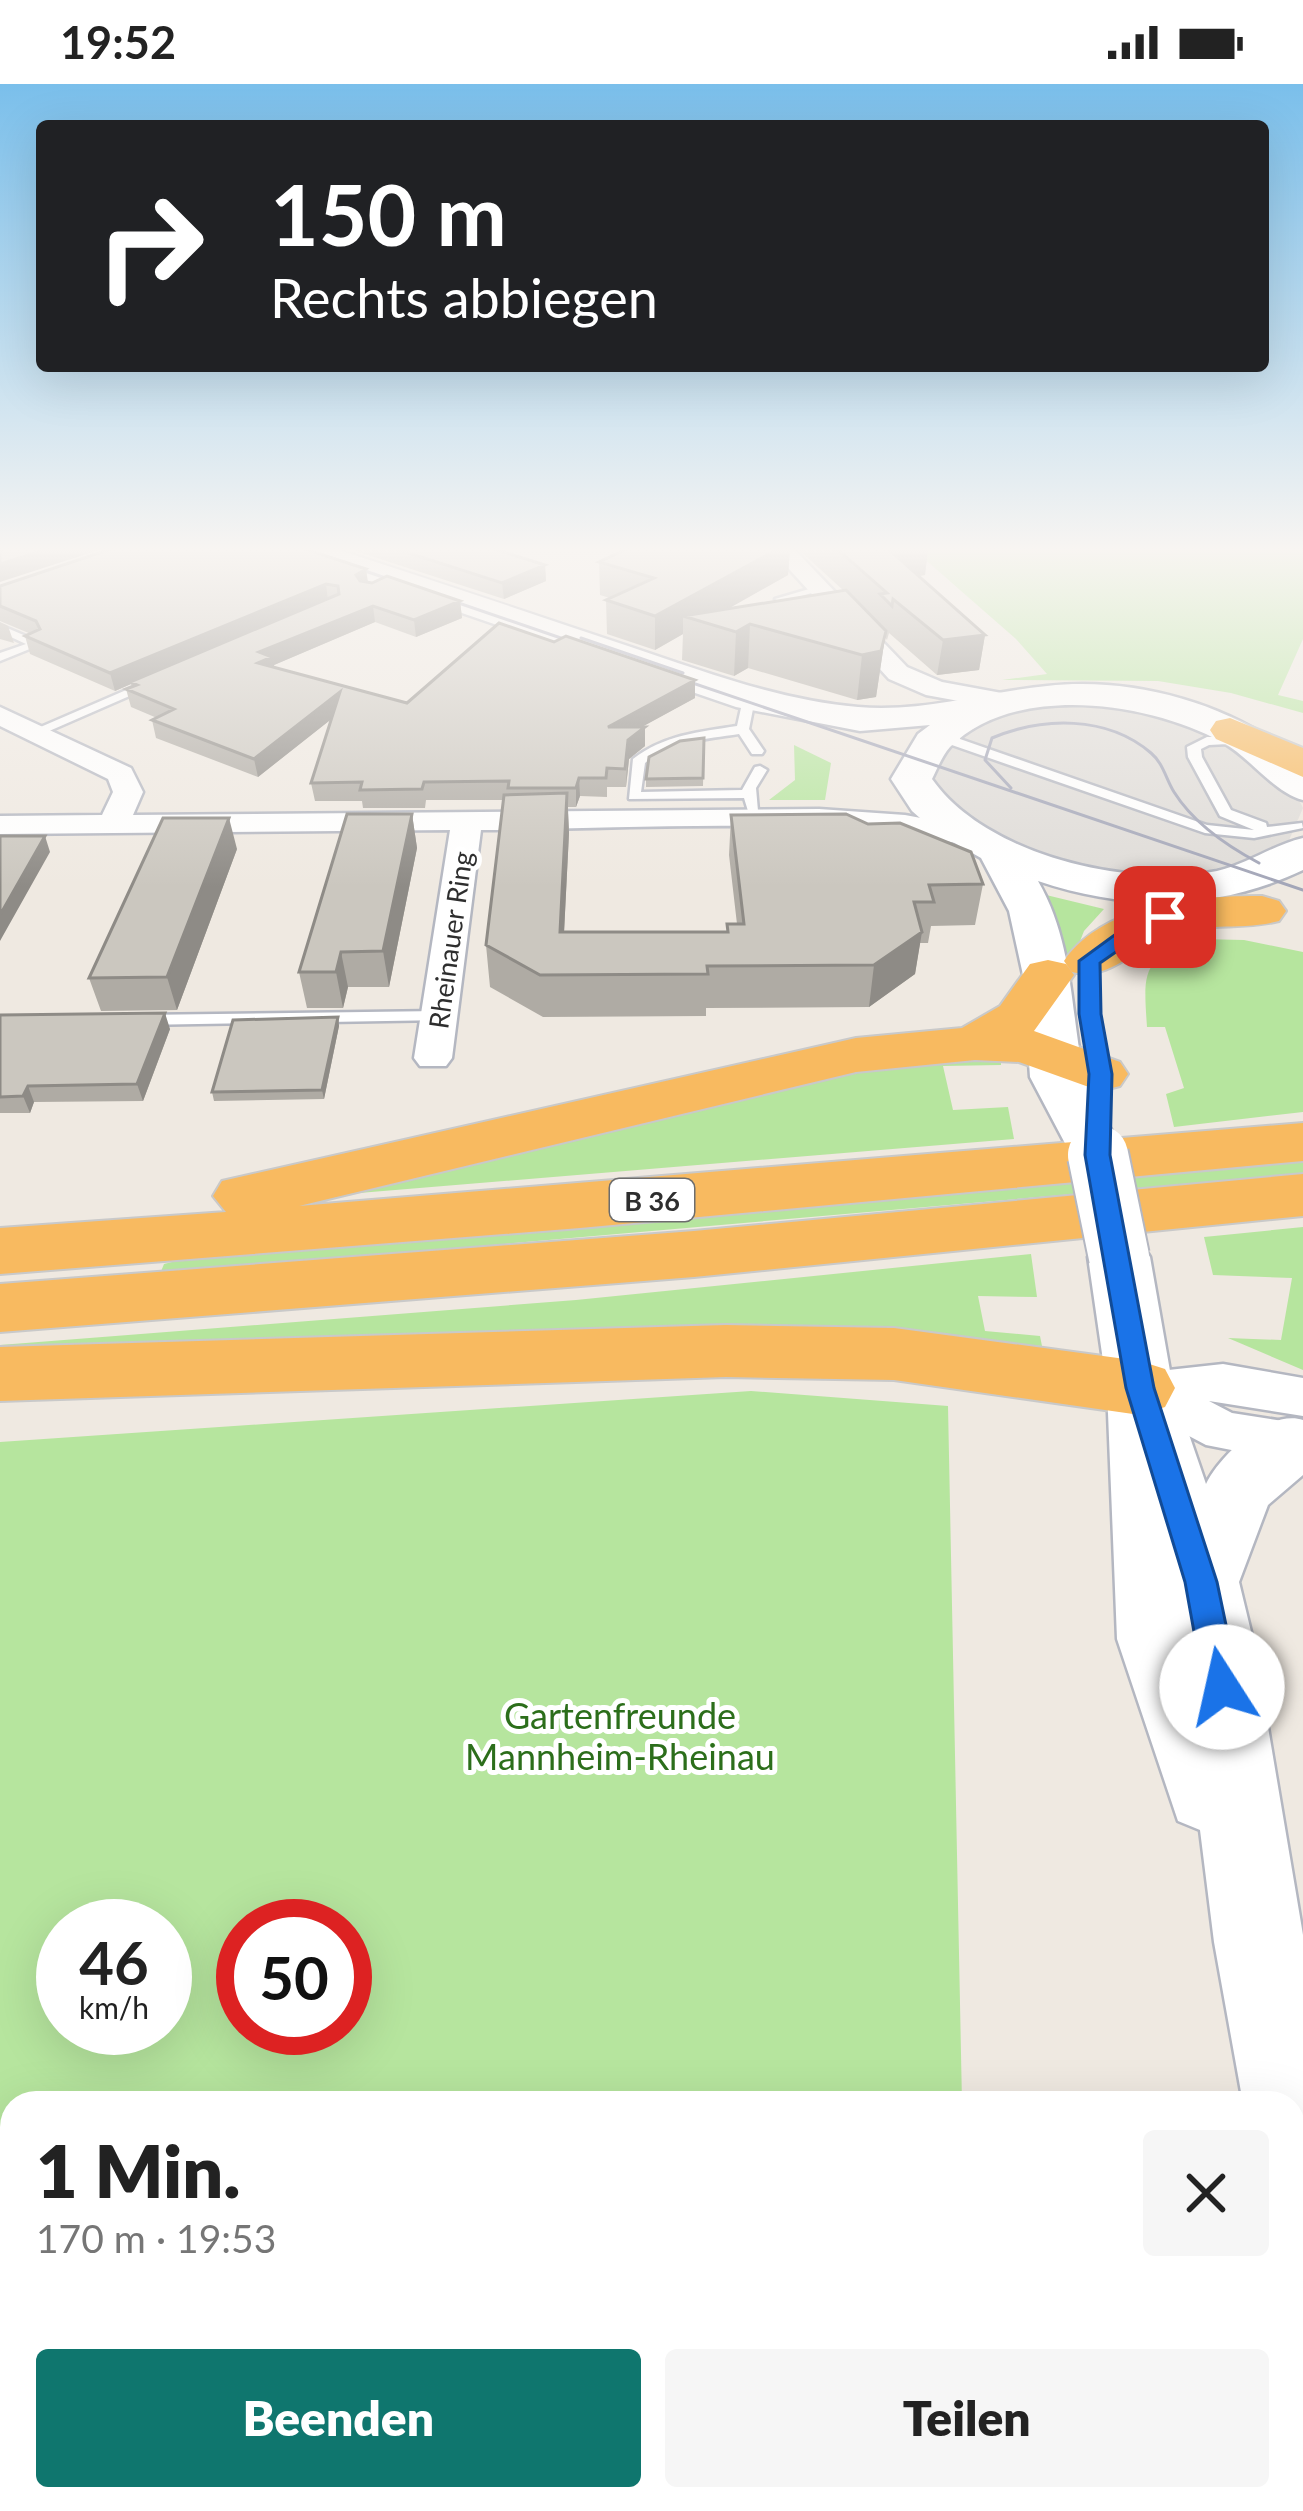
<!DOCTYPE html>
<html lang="de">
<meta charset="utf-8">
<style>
:root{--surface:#fff;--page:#f6f6f6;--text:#222;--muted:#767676;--accent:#0f766e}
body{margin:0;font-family:Lato,sans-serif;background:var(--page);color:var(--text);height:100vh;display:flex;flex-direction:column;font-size:45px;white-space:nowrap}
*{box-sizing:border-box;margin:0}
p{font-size:39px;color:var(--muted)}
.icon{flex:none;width:66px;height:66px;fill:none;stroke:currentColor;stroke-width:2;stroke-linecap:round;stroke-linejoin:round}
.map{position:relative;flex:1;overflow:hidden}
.panel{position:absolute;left:0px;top:2007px;width:1305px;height:420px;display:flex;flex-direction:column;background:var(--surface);border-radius:36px 36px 0 0;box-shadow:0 12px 48px #0002}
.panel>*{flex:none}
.hud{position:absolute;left:36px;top:36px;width:1233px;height:252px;border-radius:12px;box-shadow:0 12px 48px #0002;background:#202124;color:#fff;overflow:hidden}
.speed{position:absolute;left:36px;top:1815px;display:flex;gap:24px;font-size:60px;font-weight:700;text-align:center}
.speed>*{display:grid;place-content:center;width:156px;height:156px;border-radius:50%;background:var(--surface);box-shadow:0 12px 48px #0002;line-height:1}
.speed small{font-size:30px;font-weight:400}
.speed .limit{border:18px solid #d22;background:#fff;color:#111}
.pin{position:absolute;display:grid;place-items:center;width:102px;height:102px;color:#fff;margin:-51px;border-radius:24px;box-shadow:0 6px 18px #0006}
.me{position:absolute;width:132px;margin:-66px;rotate:350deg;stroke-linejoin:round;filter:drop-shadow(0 0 9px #0008)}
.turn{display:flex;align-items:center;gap:42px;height:252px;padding:0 36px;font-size:54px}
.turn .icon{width:156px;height:156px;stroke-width:2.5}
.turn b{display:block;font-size:84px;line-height:102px}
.round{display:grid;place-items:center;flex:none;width:126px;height:126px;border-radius:12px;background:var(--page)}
.headline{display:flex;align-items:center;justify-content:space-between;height:204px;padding:0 36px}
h1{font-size:72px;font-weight:800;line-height:90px}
.cta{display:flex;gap:24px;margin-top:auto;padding:24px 36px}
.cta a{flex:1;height:138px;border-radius:12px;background:var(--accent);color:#fff;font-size:48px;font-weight:800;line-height:138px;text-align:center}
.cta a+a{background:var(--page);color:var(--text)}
.status{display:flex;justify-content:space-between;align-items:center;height:84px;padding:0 60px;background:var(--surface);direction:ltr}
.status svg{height:33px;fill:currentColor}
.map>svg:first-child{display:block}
</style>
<div class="status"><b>19:52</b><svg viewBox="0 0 49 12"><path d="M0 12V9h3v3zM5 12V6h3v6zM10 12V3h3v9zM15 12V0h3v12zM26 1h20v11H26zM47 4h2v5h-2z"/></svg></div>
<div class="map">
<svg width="1303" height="2427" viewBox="0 0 1303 2427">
<rect width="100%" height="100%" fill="#efe9e1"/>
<!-- green -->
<path fill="#b6e59e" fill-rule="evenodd" d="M912 464H1303V555L1278 611 1303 617V629L1231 609 1158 597 1002 596 1047 590 1016 555Z
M794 661 831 679 825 716H769L795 696Z
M1042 810 1104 825 1084 847 1069 885H1062Z
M1199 855 1244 856 1303 868V1028L1174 1043 1166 1010 1184 1004 1165 943H1147C1143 885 1142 875 1199 855Z
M1001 970V981L943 982 953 1026 1008 1023 1014 1055 347 1110 788 993Z
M1303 1078V1090L160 1190 164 1180 176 1177Z
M1303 1143V1286L1228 1254 1281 1256 1292 1194 1213 1191 1204 1153Z
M1031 1170 1037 1213 978 1212 985 1247 1040 1252 1042 1262 912 1254 0 1276V1261L576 1216Z
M751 1307 948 1322 962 2019H12V2415H693L692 2427H0V1358ZM63 1842H165V1944H63ZM243 1842H345V1944H243Z"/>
<!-- plaza -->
<path fill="#dfdcd8" d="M1105 620 1177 632 1286 689 1303 724 1287 761 1236 786 1159 796 1073 788 996 764 924 692 975 634 1035 621Z"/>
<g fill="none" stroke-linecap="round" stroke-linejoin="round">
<!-- service casing -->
<g stroke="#b4b7c1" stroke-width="5">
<path id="service" d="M816 503 825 505 781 518 775 515Z
M0 541 40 558 42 560 0 577V569L26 560 0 548Z
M147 597 157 600 40 651 29 648Z
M749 611 755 615 749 645 764 667 762 670H752L739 650C705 655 673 657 645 679L641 708 742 706 755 683 760 682 767 686 756 704 758 727H748L744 714 629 715 633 675C664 651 699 648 737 642L743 615Z
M947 638H957L960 655 1207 741 1254 746 1220 732 1188 673 1187 663 1207 653H1247V659L1209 661 1201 665 1202 673 1231 726 1266 739 1267 743 1302 739 1303 744 1254 754 1205 749 949 660Z
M439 927 448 932 445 936 140 941 131 936 140 931Z"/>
</g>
<!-- minor casing -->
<g stroke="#b4b7c1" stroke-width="5">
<path id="minor" d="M770 464H793L907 583 942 598 1018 612 1021 618 1008 626 926 611 889 595Z
M0 623 131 684 143 708 133 731 819 725 905 731 979 745 983 752 968 761C809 731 643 745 481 746L452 974 446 982H420L414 974 450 746 0 750V732L102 731 113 708 108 695 0 642Z
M1223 1280 1303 1294V1332L1209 1317 1232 1329 1303 1340V1380L1206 1361 1123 1317 1116 1304 1123 1291Z"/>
</g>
<!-- secondary casing -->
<g stroke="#b4b7c1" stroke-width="5">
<path id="secondary" d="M288 464H333C432 496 530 529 628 562 703 587 778 616 858 623 922 629 985 608 1047 602 1135 592 1238 621 1303 680V716C1274 709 1250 673 1222 658 1149 618 1015 598 950 663 942 672 937 685 932 695 986 772 1129 804 1217 787 1248 780 1273 761 1303 754V786C1217 827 1127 827 1038 797 1073 858 1070 921 1083 988 1089 1015 1113 1046 1126 1071L1118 1084 1098 1090 1078 1084 1030 993 1023 891 1009 827 981 774 937 749 912 727 891 695 918 650 930 641 860 647 736 623 293 471Z
M1119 1151 1141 1158 1150 1173 1173 1304 1206 1400C1220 1371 1269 1325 1303 1336V1391L1268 1421 1239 1498 1254 1560 1303 1851V2122L1293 2118V2019H1243L1214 1858 1200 1746 1178 1737 1117 1555 1107 1304 1088 1173 1097 1158Z"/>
</g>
<!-- trunk casing -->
<g stroke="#c9c9c9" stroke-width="4">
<path id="trunk" d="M1230 634 1303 664V693L1216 655 1210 646 1216 637Z
M1262 812 1279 817 1286 827 1279 837C1242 847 1203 837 1166 852 1132 866 1110 897 1072 888L1064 877C1105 818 1198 812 1262 812Z
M1048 876 1066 880 1074 891 1034 947 1120 978 1128 990 1120 1002 1100 1007 1019 978 975 976 856 988 299 1122 1303 1039V1077L580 1144 0 1190V1144L226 1128 213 1112 222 1097 856 954 962 944 1000 922 1030 880Z
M1303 1090V1132L694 1193 0 1248V1200L694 1147Z
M726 1241 894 1244 1140 1277 1165 1285 1175 1304 1165 1323 1140 1331 894 1296 726 1293 0 1317V1263Z"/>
</g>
<!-- service -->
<use href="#service" fill="#fff" fill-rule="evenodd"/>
<!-- minor -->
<use href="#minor" fill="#fff" fill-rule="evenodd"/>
<!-- secondary -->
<use href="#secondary" fill="#fff" fill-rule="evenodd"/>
<!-- trunk -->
<use href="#trunk" fill="#f8ba60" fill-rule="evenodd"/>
<!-- tram -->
<path stroke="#a3a6b8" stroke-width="3" d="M298 464 593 565
M581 554 683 589
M666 590 1303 806
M1011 704 985 676 992 654C1042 633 1107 631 1151 669 1163 679 1166 695 1174 708 1194 740 1227 762 1259 779"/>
<!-- secondary-bridge casing -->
<g stroke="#b4b7c1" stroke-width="64" stroke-linecap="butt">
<path id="secondary-bridge" d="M1098 1071 1119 1173"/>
</g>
<!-- secondary-bridge -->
<use href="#secondary-bridge" stroke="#fff" stroke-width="60"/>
</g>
<!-- wall -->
<path fill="#afaba4" d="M346 464H491L545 481 546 497 504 515Z
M629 464H790L788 491 728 524 844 507 797 464H928L925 491 919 492 985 551 979 586 937 591 889 549 887 556 885 553 876 613 857 616 748 584 734 592 682 576 683 550 655 566 607 550 606 516 610 514 600 511 599 478Z
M366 485 368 498 460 517 462 534 416 553 375 538 274 581V583L407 619 695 614 641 643H645V662L629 675 626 703H607V713L580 712 576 723H568L569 749 564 848H727V840H737L729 771 731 731 983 800 975 841 931 842 928 859H920L915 890 869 923 706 924V932L543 933 490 903 486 861 503 716H426L425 724H363L362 717H315L311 699 331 635 258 693 156 654 152 636 157 634 131 623 126 605 131 603V600L115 607 30 570 25 552 31 550 0 537V502Z
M0 538 8 542 14 559 0 555Z
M704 654 703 702 646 703V695Z
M412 730 417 764 389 903H348L343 924H307L299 888Z
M237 765 177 926 101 927 89 894Z
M0 931 170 945 143 1017 34 1018 30 1029H0Z
M338 933 339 942 324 1015 214 1017 212 1008Z"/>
<!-- shaded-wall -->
<path fill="#8e8b86" d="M51 464H105L0 498V480Z
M780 464H790L788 491 705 538 683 532V550L655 566V532Z
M886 464H928L925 491 883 496Z
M545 481 546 497 504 515 502 499Z
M366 485 368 502 359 508 356 491Z
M326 500 328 517 130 598 131 600 115 607 110 589Z
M460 517 462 534 416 553 414 536Z
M373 522 375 538 274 581 275 591 261 597 259 568Z
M750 540 748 584 734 592 736 548Z
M886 547 876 613 857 616 862 571Z
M985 551 979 586 937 591 943 556Z
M695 596V614L609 661 608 643Z
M340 608 343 626 258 693 254 675Z
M645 643V662L629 675 626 703 628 656Z
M579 694 580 712 576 723V704Z
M567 709 569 749 562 889 560 848Z
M412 730 417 764 389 903 383 867Z
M229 734 237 765 177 926 167 893Z
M45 752 50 768 0 857V831Z
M922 848 915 890 869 923 874 881Z
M341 868 348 903 343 924 336 888Z
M165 929 170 945 143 1017 137 1000Z
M338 933 339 942 324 1015 322 1006Z
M28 1002 34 1018 30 1029 23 1012Z"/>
<!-- building -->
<path fill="#cbc7bf" stroke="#8e8b86" stroke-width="3" d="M0 464H51L0 480Z
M114 464H302L366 485 356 491 360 497 372 499 387 492 460 517 414 536 373 522 259 568 272 573 258 579 407 619 499 539 554 558 566 552 695 596 608 643H645L628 656 625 685 607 684 606 694H579L576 704H508L509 697 424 698 422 705 360 706 362 698 311 699 340 608 254 675 152 636 174 625 126 605 137 601 130 598 339 510 338 502 326 500 110 589 25 552 40 545 36 537 0 522V502Z
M393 464H491L545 481 502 499Z
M629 464H780L655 532 606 516 654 494 599 478Z
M836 464H887L985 551 943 556 893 515 892 522 880 510 887 509Z
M846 506 886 547 881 567 862 571 750 540 736 548 683 532Z
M704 654 703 694 646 695 649 673 680 657Z
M567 709 560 848H728L727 840H744L731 731 846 730 868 740 900 739 971 768 983 800 929 801 934 818H914L922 848 874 881 707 882 708 890 540 891 486 861 504 711Z
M347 730H412L383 867 341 868 336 888H299Z
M163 734H229L167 893 89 894Z
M0 752H45L0 831Z
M165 929 137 1000 28 1002 23 1012 0 1013V931Z
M338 933 322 1006 212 1008 233 936Z
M831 2415H1121L1122 2427H830Z"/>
<!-- sky -->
<linearGradient id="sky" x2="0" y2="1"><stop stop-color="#7abfeb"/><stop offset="0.58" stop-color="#f8f5f2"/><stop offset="1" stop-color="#f8f5f2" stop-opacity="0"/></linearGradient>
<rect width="1303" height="803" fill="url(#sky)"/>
<!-- route -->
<path fill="#1a73e8" stroke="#114b97" stroke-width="3" d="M1165 827 1172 828V837L1149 845 1100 879 1101 930 1112 990 1110 1071 1154 1304 1217 1498 1239 1603 1234 1614 1222 1619 1209 1614 1204 1603 1185 1498 1126 1304 1085 1071 1089 990 1079 930V877L1135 836Z"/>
<g text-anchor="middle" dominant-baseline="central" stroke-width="10" stroke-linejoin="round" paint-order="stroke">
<!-- far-street labels -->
<g font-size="27" fill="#2e2e2e" stroke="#fff">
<text transform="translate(450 856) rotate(-82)">Rheinauer Ring</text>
</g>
<!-- shield labels -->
<rect fill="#fff" stroke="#6d6d6d" stroke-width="3" x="610" y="1095" width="84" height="42" rx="9"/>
<g font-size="27" font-weight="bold" fill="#2e2e2e">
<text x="652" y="1116">B 36</text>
</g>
<!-- near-park labels -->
<g font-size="36" fill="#2c6e1b" stroke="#fff">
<text x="620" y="1631">Gartenfreunde<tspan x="620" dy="41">Mannheim-Rheinau</tspan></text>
</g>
</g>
</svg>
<div class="speed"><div>46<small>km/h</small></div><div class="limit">50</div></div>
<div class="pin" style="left:1165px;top:833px;background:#d93025"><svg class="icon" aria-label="arrive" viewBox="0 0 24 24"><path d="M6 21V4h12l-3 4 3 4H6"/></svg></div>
<svg class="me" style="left:1222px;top:1603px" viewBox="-20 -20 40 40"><circle r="19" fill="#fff"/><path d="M0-13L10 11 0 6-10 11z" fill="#1a73e8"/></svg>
<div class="hud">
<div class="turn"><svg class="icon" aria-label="right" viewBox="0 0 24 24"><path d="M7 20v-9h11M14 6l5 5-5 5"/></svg><div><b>150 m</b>Rechts abbiegen</div></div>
</div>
<section class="panel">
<div class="headline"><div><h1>1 Min.</h1><p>170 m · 19:53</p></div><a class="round"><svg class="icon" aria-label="close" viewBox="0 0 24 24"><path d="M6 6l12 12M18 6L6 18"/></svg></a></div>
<div class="cta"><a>Beenden</a><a>Teilen</a></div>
</section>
</div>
